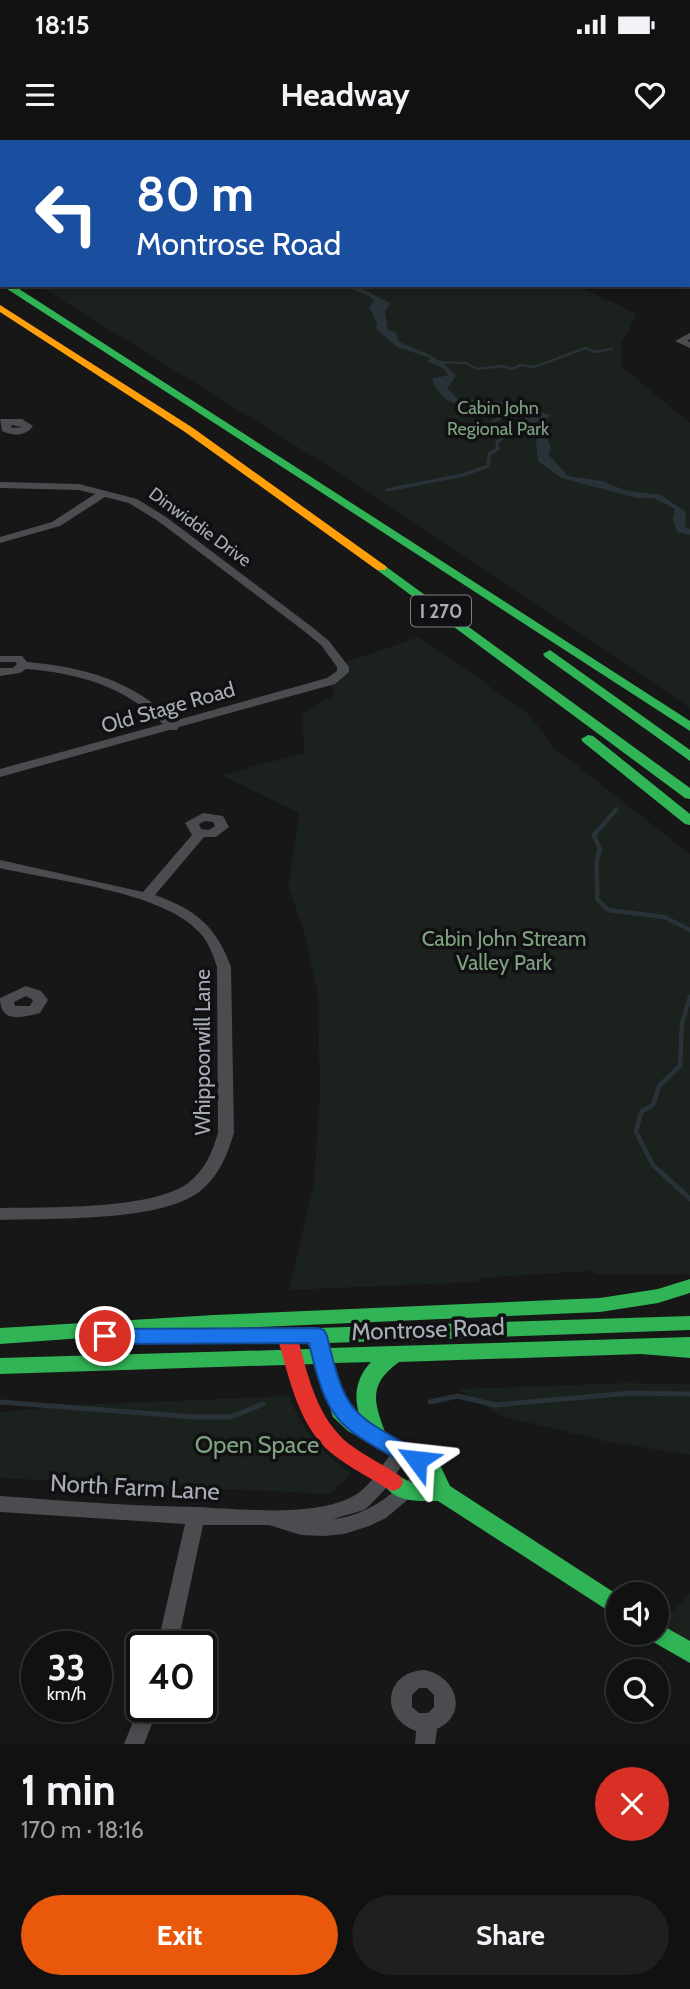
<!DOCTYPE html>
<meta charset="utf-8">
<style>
:root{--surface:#111;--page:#1e1f1f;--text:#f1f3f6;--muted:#9c9d9f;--line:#303131;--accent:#ea580c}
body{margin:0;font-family:Cabin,sans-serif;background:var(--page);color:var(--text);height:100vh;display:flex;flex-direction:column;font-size:26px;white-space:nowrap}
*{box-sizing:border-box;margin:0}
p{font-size:23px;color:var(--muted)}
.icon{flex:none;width:38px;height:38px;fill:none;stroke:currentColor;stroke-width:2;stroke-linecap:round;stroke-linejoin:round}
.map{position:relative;height:1604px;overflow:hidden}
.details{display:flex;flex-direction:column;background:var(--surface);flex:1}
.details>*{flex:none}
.guide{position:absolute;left:0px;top:0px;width:691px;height:147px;box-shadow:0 4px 10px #0003,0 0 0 2px var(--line);background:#1a4fa0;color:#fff;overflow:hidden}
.tools{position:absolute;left:606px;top:1442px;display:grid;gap:14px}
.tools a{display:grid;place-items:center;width:63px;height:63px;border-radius:50%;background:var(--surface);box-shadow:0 4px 10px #0003,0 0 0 2px var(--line);font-size:35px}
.speed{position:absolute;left:21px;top:1491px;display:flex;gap:14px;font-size:35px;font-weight:700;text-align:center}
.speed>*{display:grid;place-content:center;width:91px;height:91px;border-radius:50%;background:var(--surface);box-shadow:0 4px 10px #0003,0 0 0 2px var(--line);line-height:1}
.speed small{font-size:18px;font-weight:400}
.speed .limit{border:4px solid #111;border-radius:10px;background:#fff;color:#111}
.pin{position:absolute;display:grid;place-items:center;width:60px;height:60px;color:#fff;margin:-30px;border:4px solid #fff;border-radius:50%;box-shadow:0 2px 7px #0007}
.me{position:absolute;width:77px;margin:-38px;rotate:300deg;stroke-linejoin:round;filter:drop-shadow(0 0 5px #0008)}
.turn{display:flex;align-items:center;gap:24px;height:147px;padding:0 21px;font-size:32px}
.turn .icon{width:91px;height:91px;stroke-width:2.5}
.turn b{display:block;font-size:49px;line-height:60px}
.round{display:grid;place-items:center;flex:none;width:74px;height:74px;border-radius:37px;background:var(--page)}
.headline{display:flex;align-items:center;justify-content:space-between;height:119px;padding:0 21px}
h1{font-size:42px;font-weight:700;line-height:52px}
.action{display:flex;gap:14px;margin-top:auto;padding:14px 21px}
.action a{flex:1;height:80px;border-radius:42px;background:var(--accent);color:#fff;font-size:28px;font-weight:700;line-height:80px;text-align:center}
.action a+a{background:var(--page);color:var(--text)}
.status{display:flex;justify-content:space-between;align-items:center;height:49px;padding:0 35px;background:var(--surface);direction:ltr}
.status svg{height:19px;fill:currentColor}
header{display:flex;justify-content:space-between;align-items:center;height:91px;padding:0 21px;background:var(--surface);font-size:32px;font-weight:700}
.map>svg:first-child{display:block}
</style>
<div class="status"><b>18:15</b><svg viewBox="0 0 49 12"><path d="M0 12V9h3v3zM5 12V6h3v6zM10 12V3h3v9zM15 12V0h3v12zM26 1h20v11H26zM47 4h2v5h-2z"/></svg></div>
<header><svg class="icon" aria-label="menu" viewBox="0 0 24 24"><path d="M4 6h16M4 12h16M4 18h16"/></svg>Headway<svg class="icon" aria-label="heart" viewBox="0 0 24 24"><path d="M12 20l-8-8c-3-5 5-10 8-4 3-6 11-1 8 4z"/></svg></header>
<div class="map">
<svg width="690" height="1604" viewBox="0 0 690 1604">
<rect width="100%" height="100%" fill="#171717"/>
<!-- green -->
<path fill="#1b211c" d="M0 0H360L2 2V122Z
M38 145H576L637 174 621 205 622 227 690 283V568L325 324Z
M419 497 528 573 553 607 690 714V1134H596L590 1131 480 1138 478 1142 289 1150 314 1042 320 956 318 855 303 788 288 747 299 673 221 635 304 613 302 573 334 555 331 541 343 523Z
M625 1243 690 1244V1315L605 1301 498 1275 459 1249Z
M289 1256C301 1289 323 1314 352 1334L329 1354 0 1338V1272L77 1265Z
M690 1453V1513L656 1488Z"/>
<!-- water -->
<path fill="#2a3239" d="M344 145C361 145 375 157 391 163L385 171 388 190 396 192 399 202C420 210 442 218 456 236L447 248 458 259 499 261 551 275 547 278 552 293 546 296 551 308 549 315 568 336 602 341 624 350 661 355 686 372 685 387 690 389V395L677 392 673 379 675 369 653 358H637L561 338 538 321 535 292 529 289 523 273C488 259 446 280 432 239L448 235 444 229 427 221 431 218 397 207 376 189 377 183 369 167 374 161 370 157Z"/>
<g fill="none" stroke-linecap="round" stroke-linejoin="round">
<!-- stream-far3 -->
<path stroke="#2a3239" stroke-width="2.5" d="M320 0 328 2
M171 2 177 0
M434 222 466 223 477 229 503 226 512 229 521 225 534 227 585 208 596 212 612 209"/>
<!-- stream-far2 -->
<path stroke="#2a3239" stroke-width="3.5" d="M387 350 463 335 488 326 490 313 498 309 497 302 504 297 502 294H489L487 286 510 271 509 266"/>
<!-- stream-far1 -->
<path stroke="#2a3239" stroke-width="4.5" d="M616 670 594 695 600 710C593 724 599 742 597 759L608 770 664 777 690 790
M667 1038 653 1025 636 992 641 972 653 965 659 946 680 926 682 883 690 857"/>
<!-- stream -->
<path stroke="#2a3239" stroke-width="5" d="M666 1037 690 1059
M0 1262 194 1277H231L263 1264
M430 1262 458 1256 495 1265 631 1253 690 1254"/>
<!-- street -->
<path fill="#4b4c50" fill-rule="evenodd" d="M429 0H438L427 2Z
M494 0H504L502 2Z
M522 0 537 2H524Z
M618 0H626L616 2Z
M690 193V199L687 201 690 202V208L675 201Z
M0 279H22L33 286C25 297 13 296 2 291ZM11 285 22 287 12 288Z
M0 342 79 344 137 359 166 377 312 487 329 501 349 527V532L335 544 179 587 177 590H169L0 637V629L163 584C124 546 78 533 26 529L20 533 0 536V528H13L17 524 15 522H0V516H22L27 522C83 527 132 540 174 581L327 538 337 531V527L321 505 304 491 158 381 129 363 105 357 60 386 0 403V397L52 382 95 354 79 350 0 348Z
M203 673 223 676 229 687 216 697H204L155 755C196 770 216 786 231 827L234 993C227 1015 219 1037 199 1052 159 1082 51 1078 0 1080V1068C46 1067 152 1070 188 1043 205 1030 212 1013 218 993L217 827C213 815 209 803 200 793 163 751 54 741 0 728V720L143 752 192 695 185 683ZM205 681 213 682 215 686 209 690 201 689 199 684Z
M26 846 41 851 48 860 40 873C21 878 0 883 0 858ZM26 856 33 860 30 866H15L14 862Z
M402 1305 408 1307 411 1312 388 1346 370 1365 364 1370 333 1379C371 1376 399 1348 426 1324L432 1321 438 1324 441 1329 438 1334 386 1378 369 1386 344 1394 324 1396 301 1395 269 1385H203L177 1507H157L185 1384 0 1372V1356C66 1361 132 1366 197 1367 240 1369 310 1377 350 1358 370 1349 383 1323 396 1307Z
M425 1530C457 1537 469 1574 437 1589L435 1604H415L416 1591C378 1577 385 1531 425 1530ZM419 1548H427L434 1555V1567L428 1573H419L412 1567V1555Z
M142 1560V1566H159L144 1604H124Z"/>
<!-- fast -->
<path fill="#30b455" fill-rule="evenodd" d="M1 145H13L690 581V591Z
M381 423 690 648V659L685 658 377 430V424Z
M550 510 690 610V621L545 517 543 514Z
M588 595 593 596 690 674V685L685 684 583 602 581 599Z
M690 1139V1153L658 1163 600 1172 236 1188H317L690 1176V1190L328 1203 329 1208 690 1197V1218L641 1214 399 1222C369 1244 373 1260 385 1292L439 1323 450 1346 618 1455V1477L438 1361C418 1361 393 1363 383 1342L386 1336 393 1333 412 1343H428L424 1335 348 1291 333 1277 315 1224 0 1234V1218L310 1209 308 1204H147L140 1201 138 1194 0 1204V1188L214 1175 600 1158 658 1149ZM371 1222C356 1238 353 1256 360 1277L349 1267 334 1223Z
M656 1482 690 1501V1523L648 1499 645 1493H656Z"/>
<!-- slow -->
<path fill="#ff9f0a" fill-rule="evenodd" d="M0 165 193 288 387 427 385 430H377L185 292 0 172Z"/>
<!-- jam -->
<path fill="#e5322d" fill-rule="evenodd" d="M289 1195 296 1198 299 1203C309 1240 318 1279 349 1304 365 1316 384 1325 400 1336L403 1342 400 1348 393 1351 386 1348C367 1336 347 1326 330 1312 299 1285 290 1241 279 1203L282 1198Z"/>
</g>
<!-- route -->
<path fill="#1a73e8" stroke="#114b97" stroke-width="2" d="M317 1188 324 1190 327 1196C346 1278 353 1274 424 1314L427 1320 424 1326 417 1329 409 1326C339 1286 328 1286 309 1203L105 1204 98 1202 95 1196 98 1191 105 1189Z"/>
<g text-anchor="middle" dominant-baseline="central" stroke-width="7" stroke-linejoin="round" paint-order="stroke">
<!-- far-park labels -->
<g font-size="18" fill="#7fa381" stroke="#111113">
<text x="498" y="268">Cabin John<tspan x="498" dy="21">Regional Park</tspan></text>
</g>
<!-- far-street labels -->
<g font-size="18" fill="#a8adb8" stroke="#111113">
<text transform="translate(200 387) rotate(36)">Dinwiddie Drive</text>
</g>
<!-- shield labels -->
<rect fill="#111113" stroke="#7b7e86" stroke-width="2" x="411" y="455.5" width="60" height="31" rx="5"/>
<g font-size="19" font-weight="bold" fill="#a8adb8">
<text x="441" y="471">I 270</text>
</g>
<!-- street labels -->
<g font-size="21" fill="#a8adb8" stroke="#111113">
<text transform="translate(168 567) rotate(-16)">Old Stage Road</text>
<text transform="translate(202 912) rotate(-90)">Whippoorwill Lane</text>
</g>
<!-- park labels -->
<g font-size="21" fill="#7fa381" stroke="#111113">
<text x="504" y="798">Cabin John Stream<tspan x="504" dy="24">Valley Park</tspan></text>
</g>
<!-- near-street labels -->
<g font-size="24" fill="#a8adb8" stroke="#111113">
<text transform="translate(428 1189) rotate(-2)">Montrose Road</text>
<text transform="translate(135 1347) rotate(3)">North Farm Lane</text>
</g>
<!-- near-park labels -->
<g font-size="24" fill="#7fa381" stroke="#111113">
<text x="257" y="1304">Open Space</text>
</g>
</g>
</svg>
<div class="tools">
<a><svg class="icon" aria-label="sound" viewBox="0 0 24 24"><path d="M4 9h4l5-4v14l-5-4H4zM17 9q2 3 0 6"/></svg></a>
<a><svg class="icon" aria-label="search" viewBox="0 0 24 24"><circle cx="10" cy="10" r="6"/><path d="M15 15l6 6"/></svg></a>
</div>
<div class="speed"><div>33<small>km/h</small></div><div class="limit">40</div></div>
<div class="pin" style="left:105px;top:1196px;background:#d93025"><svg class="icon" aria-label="arrive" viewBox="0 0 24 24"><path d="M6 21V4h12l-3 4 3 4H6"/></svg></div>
<svg class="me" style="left:417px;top:1320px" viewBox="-20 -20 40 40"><path d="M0-17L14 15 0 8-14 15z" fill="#1a73e8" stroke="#fff" stroke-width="4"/></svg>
<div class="guide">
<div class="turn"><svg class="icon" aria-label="left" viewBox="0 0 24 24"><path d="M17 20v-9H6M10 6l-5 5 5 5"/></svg><div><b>80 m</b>Montrose Road</div></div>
</div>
</div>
<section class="details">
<div class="headline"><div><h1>1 min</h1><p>170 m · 18:16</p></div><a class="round" style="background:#d93025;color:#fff"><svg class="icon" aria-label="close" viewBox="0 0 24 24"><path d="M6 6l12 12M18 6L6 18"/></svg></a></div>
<div class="action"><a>Exit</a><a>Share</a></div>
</section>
